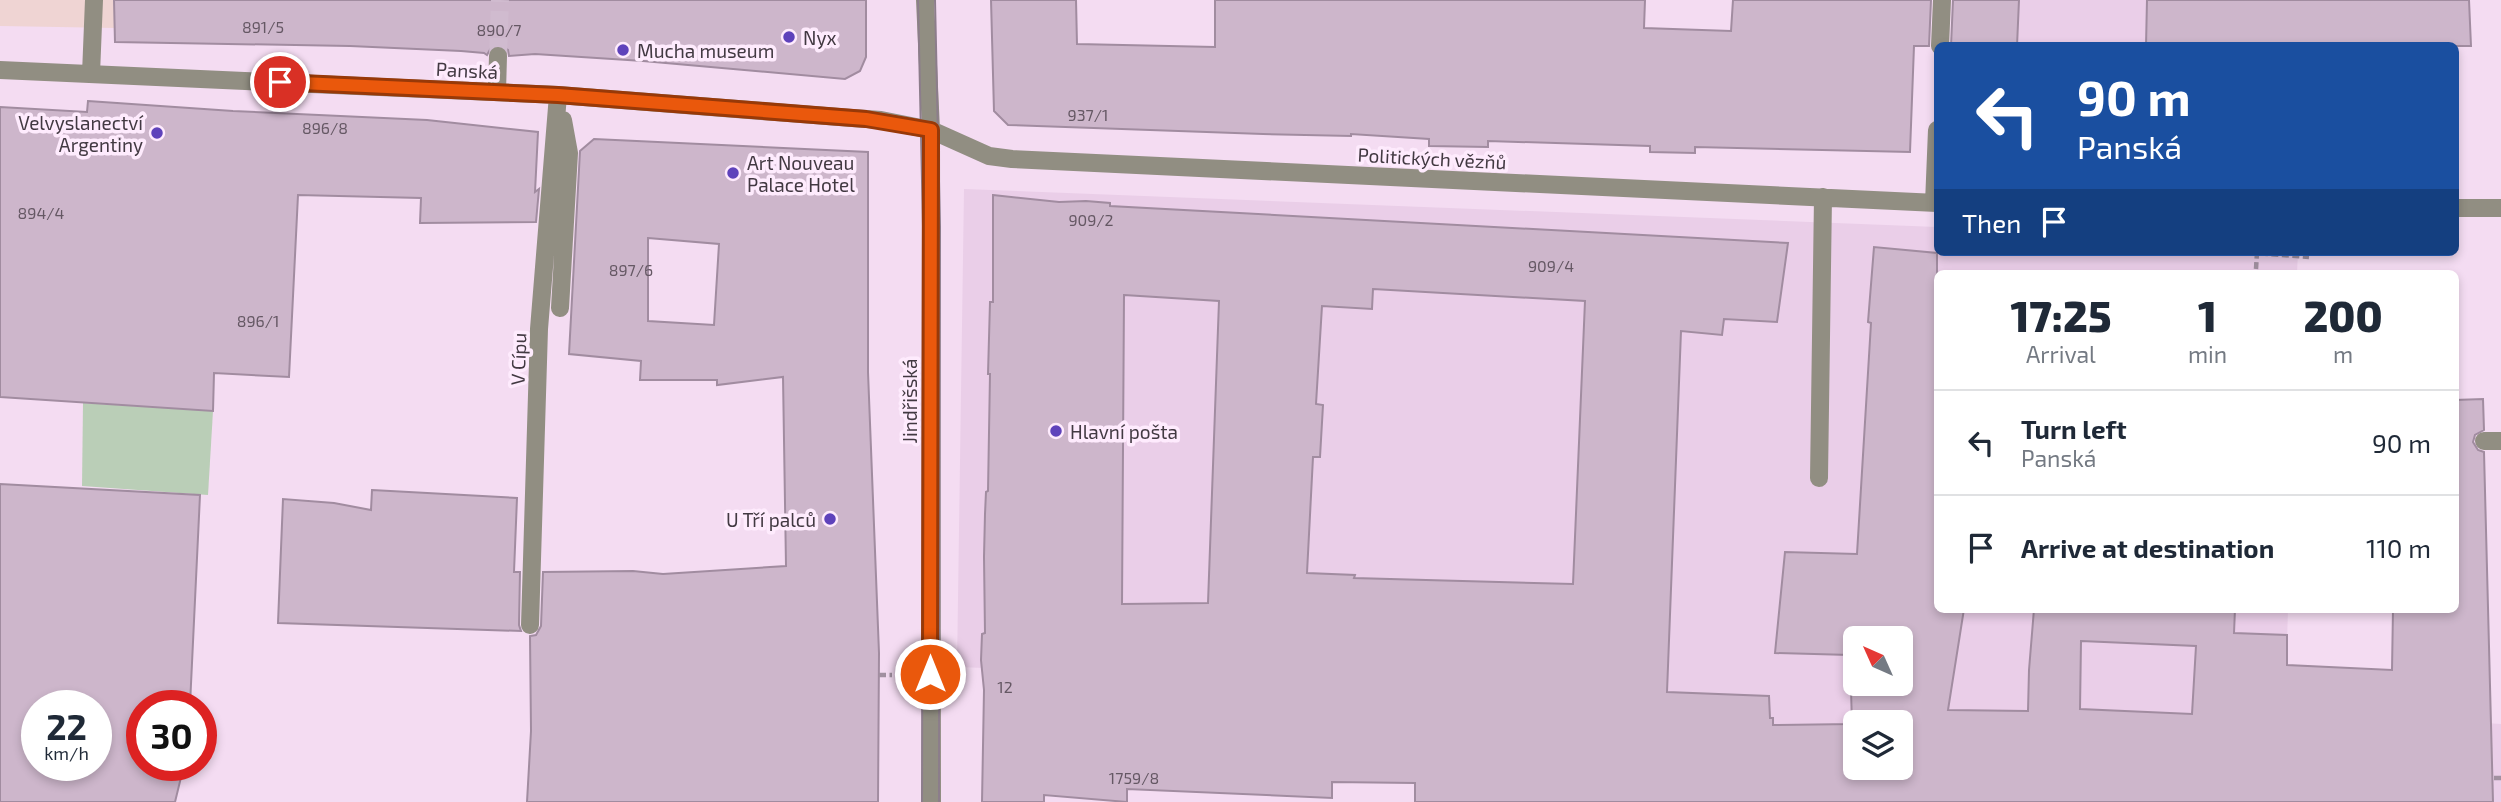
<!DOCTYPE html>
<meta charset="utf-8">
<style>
:root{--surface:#fff;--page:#f6f6f7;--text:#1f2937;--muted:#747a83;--line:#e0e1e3}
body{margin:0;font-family:"Exo 2",sans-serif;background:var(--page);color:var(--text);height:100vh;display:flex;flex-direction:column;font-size:26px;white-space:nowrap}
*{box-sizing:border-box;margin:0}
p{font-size:23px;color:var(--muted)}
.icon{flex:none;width:38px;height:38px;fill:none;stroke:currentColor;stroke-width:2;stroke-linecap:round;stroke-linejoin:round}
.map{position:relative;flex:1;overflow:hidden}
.drawer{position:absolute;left:1934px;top:270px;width:525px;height:343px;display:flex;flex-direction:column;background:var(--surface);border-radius:10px;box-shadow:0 4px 10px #0003}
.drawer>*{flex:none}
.top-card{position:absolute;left:1934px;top:42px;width:525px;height:214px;border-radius:10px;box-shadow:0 4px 10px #0003;background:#1a4fa0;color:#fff;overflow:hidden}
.needle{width:46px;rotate:315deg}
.buttons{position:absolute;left:1843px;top:626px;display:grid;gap:14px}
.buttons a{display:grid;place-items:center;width:70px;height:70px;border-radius:10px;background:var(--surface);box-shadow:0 4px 10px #0003;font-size:35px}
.speed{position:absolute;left:21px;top:690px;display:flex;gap:14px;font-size:35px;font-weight:700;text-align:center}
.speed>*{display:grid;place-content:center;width:91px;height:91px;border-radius:50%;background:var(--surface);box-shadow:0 4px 10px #0003;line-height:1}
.speed small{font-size:18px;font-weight:400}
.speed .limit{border:10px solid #d22;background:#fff;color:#111}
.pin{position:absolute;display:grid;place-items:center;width:60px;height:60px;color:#fff;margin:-30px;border:4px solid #fff;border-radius:50%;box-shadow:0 2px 7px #0007}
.me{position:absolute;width:77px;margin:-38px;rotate:0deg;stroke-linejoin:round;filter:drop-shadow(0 0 5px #0008)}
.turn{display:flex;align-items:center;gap:24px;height:147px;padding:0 28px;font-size:32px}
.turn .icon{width:91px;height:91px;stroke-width:2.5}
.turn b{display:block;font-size:49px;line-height:60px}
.then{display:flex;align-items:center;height:66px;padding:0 28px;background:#0003;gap:14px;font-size:26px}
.eta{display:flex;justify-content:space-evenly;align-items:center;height:119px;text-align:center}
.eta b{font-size:42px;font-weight:800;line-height:49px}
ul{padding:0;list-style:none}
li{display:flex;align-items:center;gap:21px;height:105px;padding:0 28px;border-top:2px solid var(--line)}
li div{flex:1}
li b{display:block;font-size:26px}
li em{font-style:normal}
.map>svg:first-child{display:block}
</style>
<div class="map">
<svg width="2501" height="802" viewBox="0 0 2501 802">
<rect width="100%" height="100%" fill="#f4dcf2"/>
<!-- built -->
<path fill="#eacee8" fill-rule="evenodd" d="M1956 0H2227L2218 45 1955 46Z
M964 189 1937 227V252H2298L2297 273H1937V609H2288L2285 710 2501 724V802H1774L1769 696 957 667ZM1855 639H1900V684H1855ZM1855 723H1900V768H1855Z"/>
<!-- education -->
<path fill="#efd4d3" d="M0 0H116L115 28 0 26Z"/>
<!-- green -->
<path fill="#baceb7" d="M83 403 213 411 208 495 82 486Z"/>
<!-- building -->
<path fill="#cdb6cb" stroke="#a18ca0" stroke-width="2" fill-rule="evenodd" d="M114 0H866V57L860 71 845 79 643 61 535 54 509 56 508 50 499 45 492 46 487 55 484 53 461 51 350 46 115 42Z
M991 0H1076L1077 44 1215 47V0H1645L1644 28 1731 31 1733 0H1931L1929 46H1914L1910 152 1695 147V153L1650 152V146L1488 141V147L1429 146V139L1351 134V136L1263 134 1008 125 994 111Z
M1953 0H2019L2017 46H1951Z
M2147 0H2469L2471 46H2146Z
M88 101 233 111 427 120 538 132 535 192 539 189 536 222 420 223 421 198 298 195 289 377 214 373 213 411 0 397V107L87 112Z
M594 139 868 152V372L879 653 878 802H527L531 731 530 636 536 635 541 626 543 572 633 571 663 574 786 566 783 377 717 385V380H640L641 361 569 354 580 151ZM648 238 719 244 714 325 648 321Z
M993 195 1059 202 1086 201 1110 203V206L1788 243 1777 322 1724 319 1722 335 1681 331 1667 692 1769 696 1770 718H1773V725L1852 724 1850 655 1775 653 1785 552 1857 554 1871 323 1868 322 1874 247 1937 253V609H1964L1948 710 2028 711 2029 670 2034 609H2235L2234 633 2287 635V665L2392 670 2393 609H2455V400L2483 399 2484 430 2475 435 2473 442 2478 450 2484 452 2493 802H1415V783L1332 782V798L1127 789V802L1044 795V802H982L984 690 981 660 982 634 985 633 984 557 985 514 986 492 988 491 990 374H988L990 302H993ZM1373 289 1585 301 1573 584 1354 578 1355 575 1307 573 1313 457H1320L1323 405 1316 404 1322 306 1372 309ZM1124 295 1219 301 1208 603 1122 604ZM1855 639H1900V684H1855ZM2081 641 2196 646 2192 714 2080 709ZM1855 723H1900V768H1855Z
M0 484 200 495 190 705H142V765H184L175 802H0ZM37 705H96V765H37Z
M372 490 517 498 514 572H520L519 625 521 631 278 623 283 499 334 503 371 510Z"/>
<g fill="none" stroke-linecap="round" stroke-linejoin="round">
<!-- minor-tunnel -->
<path stroke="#d0bbcf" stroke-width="18" stroke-dasharray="18 9" stroke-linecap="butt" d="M498 56 500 0"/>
<!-- path -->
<path stroke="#a190a0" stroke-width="4.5" stroke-dasharray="7 3.5" stroke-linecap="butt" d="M2240 252 2309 257
M2256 269 2257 252
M879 675H892
M2494 778H2501"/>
<!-- minor -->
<path stroke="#918e82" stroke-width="18" d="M925 0 931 130 932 802
M1940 46 1942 0
M0 70 558 95 852 118 881 120 931 130 989 156 1012 159 1937 203
M91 74 94 0
M497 92 498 56
M1934 203 1937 130
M2455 208H2501
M560 308 569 153 563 120
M2484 441H2501
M1819 478 1823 197
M530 625 539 329 558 95"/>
<!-- tram -->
<path stroke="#8c7d8b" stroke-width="2" d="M918 0 923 226 922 802
M935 0 940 226 939 802"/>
</g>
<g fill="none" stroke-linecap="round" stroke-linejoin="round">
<!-- route casing -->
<g stroke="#983908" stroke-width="18">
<path id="route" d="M280 82 558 95 866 119 931 130 930 674"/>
</g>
<!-- route -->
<use href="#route" stroke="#ea580c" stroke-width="12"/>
</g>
<!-- markers -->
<g fill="#5e42bb" stroke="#feebfd" stroke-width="2.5">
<circle cx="789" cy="37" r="7"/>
<circle cx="623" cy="50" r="7"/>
<circle cx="157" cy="133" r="7"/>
<circle cx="733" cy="173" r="7"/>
<circle cx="1056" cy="431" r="7"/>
<circle cx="830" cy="519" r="7"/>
</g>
<g text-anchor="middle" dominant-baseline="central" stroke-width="7" stroke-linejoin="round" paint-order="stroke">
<!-- number labels -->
<g font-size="16" fill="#655864">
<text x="263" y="26">891/5</text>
<text x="499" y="29">890/7</text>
<text x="1088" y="114">937/1</text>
<text x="325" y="127">896/8</text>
<text x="41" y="212">894/4</text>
<text x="1091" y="219">909/2</text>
<text x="1551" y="265">909/4</text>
<text x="631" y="269">897/6</text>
<text x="258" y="320">896/1</text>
<text x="1005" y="686">12</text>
<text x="1134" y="777">1759/8</text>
</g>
<!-- poi labels -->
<g font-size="19" fill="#423942" stroke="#feebfd" text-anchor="start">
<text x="803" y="37">Nyx</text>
<text x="637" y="50">Mucha museum</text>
<text x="143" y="122" text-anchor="end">Velvyslanectví<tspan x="143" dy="22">Argentiny</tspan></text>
<text x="747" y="162">Art Nouveau<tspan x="747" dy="22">Palace Hotel</tspan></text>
<text x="1070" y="431">Hlavní pošta</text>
<text x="816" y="519" text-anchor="end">U Tří palců</text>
</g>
<!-- street labels -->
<g font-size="19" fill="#423942" stroke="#feebfd">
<text transform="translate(467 70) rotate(3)">Panská</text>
<text transform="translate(1432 158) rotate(3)">Politických vězňů</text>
<text transform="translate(518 359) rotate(-88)">V Cípu</text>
<text transform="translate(909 401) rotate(-90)">Jindřišská</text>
</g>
</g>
</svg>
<div class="buttons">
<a><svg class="needle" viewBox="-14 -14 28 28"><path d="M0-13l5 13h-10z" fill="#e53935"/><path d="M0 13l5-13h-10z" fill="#747a83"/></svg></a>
<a><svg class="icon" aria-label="layers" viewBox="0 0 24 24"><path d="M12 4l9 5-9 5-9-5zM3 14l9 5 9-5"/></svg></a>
</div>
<div class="speed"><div>22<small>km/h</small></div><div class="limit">30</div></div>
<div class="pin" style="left:280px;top:82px;background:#d93025"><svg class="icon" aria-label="arrive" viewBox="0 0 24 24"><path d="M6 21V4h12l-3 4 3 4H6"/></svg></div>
<svg class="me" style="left:930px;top:674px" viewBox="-20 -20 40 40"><circle r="17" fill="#ea580c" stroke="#fff" stroke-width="3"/><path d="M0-11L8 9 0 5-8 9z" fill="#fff"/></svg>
<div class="top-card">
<div class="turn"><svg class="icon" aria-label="left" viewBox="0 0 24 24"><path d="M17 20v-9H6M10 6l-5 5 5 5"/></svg><div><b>90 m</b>Panská</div></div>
<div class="then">Then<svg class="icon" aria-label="arrive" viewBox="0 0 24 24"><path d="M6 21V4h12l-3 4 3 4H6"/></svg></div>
</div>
<section class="drawer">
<div class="eta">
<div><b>17:25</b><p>Arrival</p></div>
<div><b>1</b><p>min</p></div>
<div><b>200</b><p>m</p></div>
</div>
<ul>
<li><svg class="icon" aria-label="left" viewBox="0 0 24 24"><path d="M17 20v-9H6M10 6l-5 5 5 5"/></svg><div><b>Turn left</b><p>Panská</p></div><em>90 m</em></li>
<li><svg class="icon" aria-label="arrive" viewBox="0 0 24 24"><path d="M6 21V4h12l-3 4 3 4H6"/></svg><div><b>Arrive at destination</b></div><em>110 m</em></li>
</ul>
</section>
</div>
